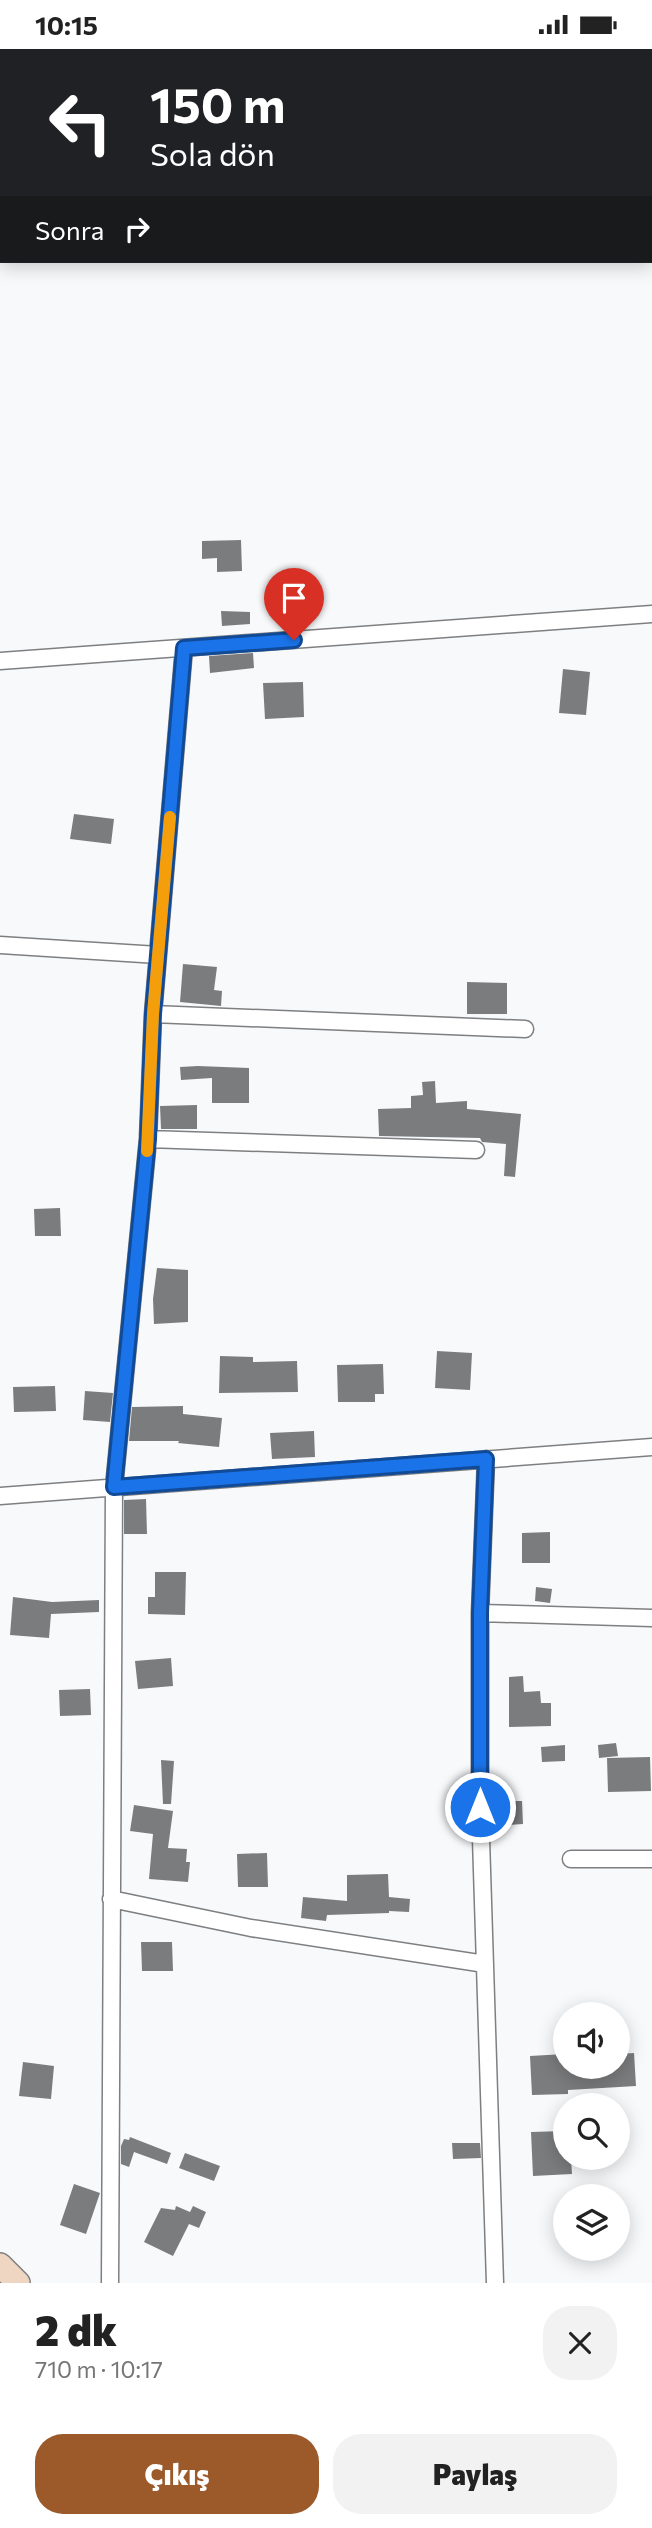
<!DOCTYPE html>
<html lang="tr">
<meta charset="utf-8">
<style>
:root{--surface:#fff;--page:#f2f2f2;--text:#222;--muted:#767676;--accent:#9c5929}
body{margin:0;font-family:Commissioner,sans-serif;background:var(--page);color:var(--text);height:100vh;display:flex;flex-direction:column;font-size:26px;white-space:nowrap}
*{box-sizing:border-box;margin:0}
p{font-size:23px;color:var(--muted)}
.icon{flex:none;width:38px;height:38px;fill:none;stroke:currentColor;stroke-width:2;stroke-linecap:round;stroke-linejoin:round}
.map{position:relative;height:2234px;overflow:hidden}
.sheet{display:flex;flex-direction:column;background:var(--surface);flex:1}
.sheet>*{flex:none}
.guide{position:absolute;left:0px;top:0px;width:653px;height:214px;box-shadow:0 4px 18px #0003;background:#202124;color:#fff;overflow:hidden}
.tools{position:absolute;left:553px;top:1953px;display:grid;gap:14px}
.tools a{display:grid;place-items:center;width:77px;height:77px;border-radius:50%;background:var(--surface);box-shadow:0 4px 18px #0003;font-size:35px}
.pin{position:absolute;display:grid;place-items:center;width:60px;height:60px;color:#fff;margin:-72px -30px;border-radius:50% 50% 50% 0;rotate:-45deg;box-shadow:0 0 7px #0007}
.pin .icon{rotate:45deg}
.me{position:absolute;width:77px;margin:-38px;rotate:0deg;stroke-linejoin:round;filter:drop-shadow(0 0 5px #0008)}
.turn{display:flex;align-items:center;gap:24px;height:147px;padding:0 35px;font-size:32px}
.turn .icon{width:91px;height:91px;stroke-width:2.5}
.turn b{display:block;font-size:49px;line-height:60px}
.then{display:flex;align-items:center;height:66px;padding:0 35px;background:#0003;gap:14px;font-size:26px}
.round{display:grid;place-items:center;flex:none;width:74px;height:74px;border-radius:28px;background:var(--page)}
.headline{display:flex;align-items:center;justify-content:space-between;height:119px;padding:0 35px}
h1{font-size:42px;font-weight:800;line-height:52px}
.action{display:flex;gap:14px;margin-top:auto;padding:14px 35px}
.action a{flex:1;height:80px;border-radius:28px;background:var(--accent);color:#fff;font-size:28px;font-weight:800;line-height:80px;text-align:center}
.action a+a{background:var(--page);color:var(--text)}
.status{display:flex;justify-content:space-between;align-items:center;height:49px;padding:0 35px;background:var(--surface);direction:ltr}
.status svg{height:19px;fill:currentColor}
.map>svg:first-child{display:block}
</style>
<div class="status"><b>10:15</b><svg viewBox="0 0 49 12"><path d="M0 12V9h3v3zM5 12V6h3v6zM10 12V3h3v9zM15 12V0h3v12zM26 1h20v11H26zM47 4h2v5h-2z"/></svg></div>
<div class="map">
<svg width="652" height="2234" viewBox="0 0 652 2234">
<rect width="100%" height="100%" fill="#f8f9fb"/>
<!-- building -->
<path fill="#7b7c7e" d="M241 491 242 522 217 523V509L202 510V492Z
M221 562 250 563V575L222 577Z
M253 604 254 619 210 624 209 607Z
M563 620 590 623 586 666 559 664Z
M303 633 304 668 265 670 263 634Z
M74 765 114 770 111 795 70 790Z
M183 915 217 918 214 941 222 942 221 957 180 953Z
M467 933 507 934V965H467Z
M198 1017 249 1019V1054H212V1029L181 1031 180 1018Z
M435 1032 436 1054 467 1052V1060L521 1065 515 1128 504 1127 506 1095 482 1093 480 1089 379 1087 378 1060 411 1059V1047L423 1046 422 1033Z
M197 1056V1080H161L160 1057Z
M60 1159 61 1187H35L34 1160Z
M157 1219 188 1221V1273L154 1275 153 1250Z
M437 1302 472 1304 470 1341 435 1339Z
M220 1307 253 1308V1313L297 1312 298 1343 219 1344Z
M383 1315 384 1345H375V1353H338L337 1316Z
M55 1337 56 1362 14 1363 13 1338Z
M85 1342 113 1344 110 1373 83 1371Z
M183 1357V1365L222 1369 219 1398 178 1394 179 1392H129L132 1358Z
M314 1382 315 1408 272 1410 270 1384Z
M146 1450 147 1485H124V1451Z
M550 1483V1514H522V1484Z
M155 1523H186L185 1566 148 1565V1548H155Z
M536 1538 552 1540 550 1554 535 1552Z
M13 1548 52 1553 99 1551V1563L51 1565 49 1589 10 1586Z
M171 1609 173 1637 138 1640 135 1612Z
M523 1627 524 1643 540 1642 541 1654H551V1677L509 1678V1628Z
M90 1640 91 1666 60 1667 59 1641Z
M616 1694 618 1707 599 1709 598 1696Z
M565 1696V1712L542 1713 541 1698Z
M650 1708 651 1742 608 1743 607 1709Z
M161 1711 174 1712 171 1755H163Z
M507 1752H522L523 1775 507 1776Z
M134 1756 173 1762 168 1799 187 1800 186 1813H190L188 1833 149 1830 153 1785 130 1782Z
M267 1804 268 1838H238L237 1805Z
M388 1825 389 1848 410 1850 409 1863 389 1862V1864L327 1866 326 1872 301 1869 303 1848 347 1852V1826Z
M141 1893H172L173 1922H142Z
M634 2004 636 2037 568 2041V2045L532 2046 530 2007 565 2005V2018H618V2005Z
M23 2013 54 2017 51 2050 19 2047Z
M565 2082V2109H571L572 2125 533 2127 531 2083Z
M130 2088 171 2104 167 2115 134 2103 129 2118 121 2115V2097L124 2090 129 2091Z
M452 2094H480L481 2109 453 2110Z
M185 2104 220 2117 214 2132 179 2119Z
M74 2135 100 2144 86 2185 60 2176Z
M176 2157 190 2163 193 2157 206 2163 199 2179 189 2175 173 2207 144 2193 161 2159 175 2161Z"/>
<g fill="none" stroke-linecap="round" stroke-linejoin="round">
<!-- street casing -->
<g stroke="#7e7f81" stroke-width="19">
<path id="street" d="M0 612 652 565
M0 896 158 906
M153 965 525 980
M148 1090 476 1101
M486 1410 480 1564V1758L495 2234
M0 1447 652 1398
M480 1564 652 1569
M571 1810H652
M111 1850 251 1879 485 1915
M110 2234 114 1438 148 1090 153 965 184 599"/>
</g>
<!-- secondary casing -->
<g stroke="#7e7f81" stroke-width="26">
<path id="secondary" d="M0 2216 18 2234"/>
</g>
<!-- street -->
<use href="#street" stroke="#fff" stroke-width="16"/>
<!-- secondary -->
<use href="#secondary" stroke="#eed6c2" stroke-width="23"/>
</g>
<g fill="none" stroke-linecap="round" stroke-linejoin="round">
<!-- route casing -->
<g stroke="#114b97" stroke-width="18">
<path id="route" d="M294 591 184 599 153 965 148 1090 114 1438 486 1410 480 1564V1758"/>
</g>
<!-- route -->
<use href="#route" stroke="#1a73e8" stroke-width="12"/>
<!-- slow -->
<path stroke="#f59e0b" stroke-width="12" d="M147 1102 153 965 170 768"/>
</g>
</svg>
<div class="tools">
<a><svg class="icon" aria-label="sound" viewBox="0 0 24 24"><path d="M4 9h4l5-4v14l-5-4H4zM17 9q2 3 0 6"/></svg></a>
<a><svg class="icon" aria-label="search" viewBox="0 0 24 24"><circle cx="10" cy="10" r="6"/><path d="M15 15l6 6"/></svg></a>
<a><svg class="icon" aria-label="layers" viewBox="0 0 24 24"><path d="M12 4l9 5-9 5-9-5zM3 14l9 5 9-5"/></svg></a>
</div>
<div class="pin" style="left:294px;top:591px;background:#d93025"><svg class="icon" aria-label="arrive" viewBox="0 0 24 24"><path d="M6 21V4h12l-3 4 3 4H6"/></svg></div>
<svg class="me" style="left:480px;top:1758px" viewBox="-20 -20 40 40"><circle r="17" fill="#1a73e8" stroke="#fff" stroke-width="3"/><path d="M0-11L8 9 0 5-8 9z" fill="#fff"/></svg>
<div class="guide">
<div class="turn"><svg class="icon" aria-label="left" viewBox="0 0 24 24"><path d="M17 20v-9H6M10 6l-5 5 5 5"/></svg><div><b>150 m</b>Sola dön</div></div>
<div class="then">Sonra<svg class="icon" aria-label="right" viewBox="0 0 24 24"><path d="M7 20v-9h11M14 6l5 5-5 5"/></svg></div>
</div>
</div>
<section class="sheet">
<div class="headline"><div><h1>2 dk</h1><p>710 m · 10:17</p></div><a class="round"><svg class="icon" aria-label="close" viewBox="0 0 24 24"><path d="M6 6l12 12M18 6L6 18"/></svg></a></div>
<div class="action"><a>Çıkış</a><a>Paylaş</a></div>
</section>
